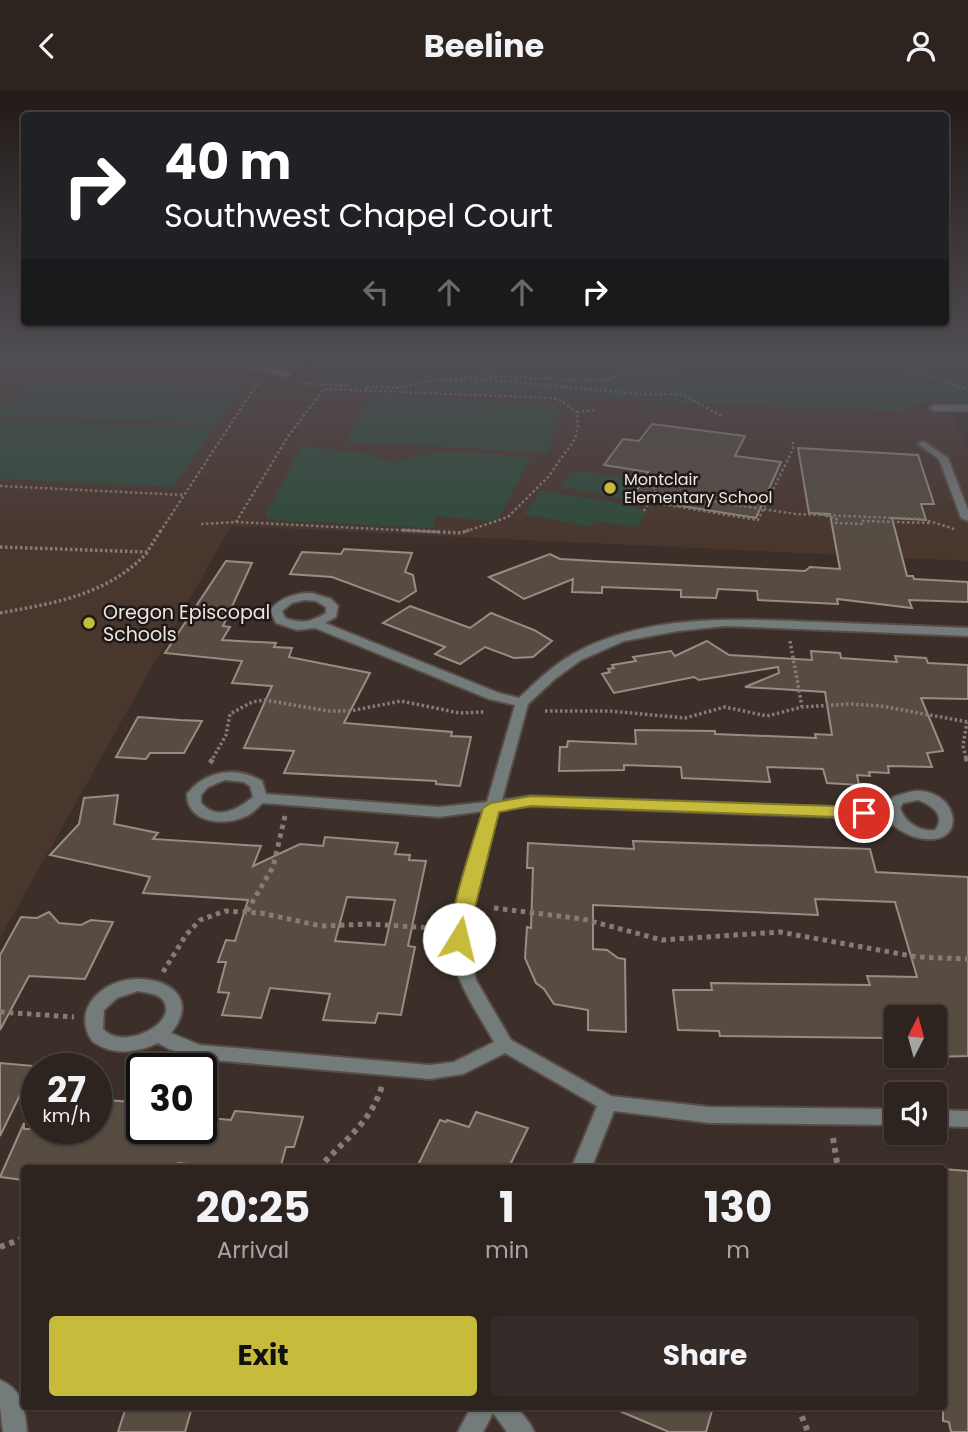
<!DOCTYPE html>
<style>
:root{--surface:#2d231f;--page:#352b28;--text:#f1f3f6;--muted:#a7a4a4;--line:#48403d;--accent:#c7bb3c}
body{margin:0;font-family:Poppins,sans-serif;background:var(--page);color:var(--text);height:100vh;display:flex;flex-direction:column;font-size:26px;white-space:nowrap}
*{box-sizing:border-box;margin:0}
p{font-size:23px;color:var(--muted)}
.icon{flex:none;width:38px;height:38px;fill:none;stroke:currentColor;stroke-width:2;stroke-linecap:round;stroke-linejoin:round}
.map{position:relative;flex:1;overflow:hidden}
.drawer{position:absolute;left:21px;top:1074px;width:926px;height:245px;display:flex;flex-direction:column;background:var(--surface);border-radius:7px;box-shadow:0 2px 5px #0004,0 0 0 2px var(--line)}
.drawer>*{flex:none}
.hud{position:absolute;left:21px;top:21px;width:928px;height:214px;border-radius:7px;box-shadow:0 2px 5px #0004,0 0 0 2px var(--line);background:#202124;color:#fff;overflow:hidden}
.needle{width:46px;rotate:6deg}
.controls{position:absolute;left:884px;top:914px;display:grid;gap:14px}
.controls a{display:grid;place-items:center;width:63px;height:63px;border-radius:7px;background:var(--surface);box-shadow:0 2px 5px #0004,0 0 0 2px var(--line);font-size:35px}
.speed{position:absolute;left:21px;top:962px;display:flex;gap:14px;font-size:35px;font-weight:700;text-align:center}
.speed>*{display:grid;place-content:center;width:91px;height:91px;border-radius:50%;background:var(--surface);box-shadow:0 2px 5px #0004,0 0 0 2px var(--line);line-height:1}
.speed small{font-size:18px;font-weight:400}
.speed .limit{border:4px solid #111;border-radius:10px;background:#fff;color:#111}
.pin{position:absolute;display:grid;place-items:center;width:60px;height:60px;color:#fff;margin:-30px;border:4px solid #fff;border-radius:50%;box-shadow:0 2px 7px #0007}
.me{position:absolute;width:77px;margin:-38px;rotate:9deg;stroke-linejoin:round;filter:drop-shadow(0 0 5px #0008)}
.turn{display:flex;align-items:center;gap:24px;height:147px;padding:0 28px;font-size:32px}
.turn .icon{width:91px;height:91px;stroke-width:2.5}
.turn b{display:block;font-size:49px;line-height:60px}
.lanes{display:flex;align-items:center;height:66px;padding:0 28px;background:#0003;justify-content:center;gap:35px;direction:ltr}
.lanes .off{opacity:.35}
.eta{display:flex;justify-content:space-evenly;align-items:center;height:119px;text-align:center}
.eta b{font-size:42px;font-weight:700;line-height:49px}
.action{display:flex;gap:14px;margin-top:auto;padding:14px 28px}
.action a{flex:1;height:80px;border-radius:7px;background:var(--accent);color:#111;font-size:28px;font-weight:700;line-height:80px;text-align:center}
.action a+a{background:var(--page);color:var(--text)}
header{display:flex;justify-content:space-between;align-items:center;height:91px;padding:0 28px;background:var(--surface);font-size:32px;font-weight:700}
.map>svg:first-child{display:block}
</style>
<header><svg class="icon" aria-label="back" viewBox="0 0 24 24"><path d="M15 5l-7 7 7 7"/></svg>Beeline<svg class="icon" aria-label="person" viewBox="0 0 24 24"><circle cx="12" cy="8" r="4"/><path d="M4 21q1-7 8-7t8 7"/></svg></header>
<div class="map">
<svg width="968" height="1341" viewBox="0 0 968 1341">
<rect width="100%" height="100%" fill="#3c2f29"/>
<!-- built -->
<path fill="#49362d" d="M0 270 245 280 256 284 259 290 282 295 309 292 950 320 968 358V470L231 435 0 847Z"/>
<!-- green -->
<path fill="#2f4b3a" d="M198 266H968V312L926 311 903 321 320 295 315 277 285 270Z
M30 288 241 296 216 334 0 325V317Z
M373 303 561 314 548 362 346 350Z
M0 328 213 338 173 396 0 388Z
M301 355 368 363 395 372C435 354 489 363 531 367L498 428 489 430 435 425 433 437 270 429 265 425Z
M573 379 664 392 652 413 560 396Z
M541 400 608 410 647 420 638 435 595 431 592 436 524 423Z"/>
<!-- building -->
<path fill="#564c42" stroke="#998d82" stroke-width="2" fill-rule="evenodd" d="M652 333 745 345 735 365 781 371 756 427 632 407 648 381 604 374 623 348 639 350Z
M798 357 918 364 934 413H921L926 429 892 427 907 485H913L914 488 968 491V511L909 509 912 517 837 508 838 513 758 509 757 500 718 498 716 507 681 506V499L602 496V502L572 501 573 488 524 508 489 486 550 463 560 468 613 471 805 480 810 476 840 478 830 423 809 422Z
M344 458 412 462 405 481 413 484 416 500 399 511 332 486 290 483 302 461 341 463Z
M226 470 252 472 223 535 230 536 222 549 276 552 274 556 292 557 289 566 370 582 344 632 452 641 451 645 471 646 460 695 436 693V690L284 682 294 660 244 657 272 595 232 592 242 570 165 562Z
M410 515 470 537 491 522 534 539 552 550 533 566 514 567 485 556 460 573 435 563 445 556 383 532Z
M707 550 729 564 812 569 811 560 840 562 841 567 897 571 895 565 926 567 928 572 968 574V608L921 607 943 660 927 662 932 676 888 675 889 682 869 681 870 685 857 684 859 694 827 692 823 678 767 676 770 691 682 687 681 676 624 674V679L559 680 560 656H567L568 650 636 653 635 639 715 640V643L816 647 815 643 832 644 825 601 745 596 779 582 778 576 699 589 694 586 614 602 602 583 610 581 608 578 614 577 612 574 636 570 633 566 671 560 675 565Z
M138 626 180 629 202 630 184 662H150L146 668 116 666Z
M118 704 114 733 158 742 153 748 261 755 253 775 300 753 323 755 325 746 398 752 395 763 410 764 409 769 426 770 408 855 415 856 401 924 378 922 375 932 323 929 330 903 270 897 261 927 222 924 229 902 218 901 226 871H218L226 849 235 850 248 809 143 802 150 786 50 764 79 733 84 707ZM347 806 395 809 385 854 335 850Z
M633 750 870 758 876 781 968 786V965L892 967 886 947 720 945 719 940 678 939 673 899H712L711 892 870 894 867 885 917 886 895 811 815 808 818 824 593 814V858L607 859 618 867 625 868 626 941 588 939V919L554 913 544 898 536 892 525 867 527 836 531 837 533 777H527L528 752 634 758ZM896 926H934V964H896Z
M49 821 59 832 81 834 91 829 113 831 85 888 29 885 0 939V864L21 826 37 827Z
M0 972 34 975 0 1045Z
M96 1008 142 1012V1038H205L209 1027 231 1029 235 1020 303 1026 294 1056H286L280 1078H240L178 1072 176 1078H24V1089L0 1086 24 1032V1038H96Z
M476 1021 528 1037 508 1078H416L440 1029 446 1031 447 1029 469 1036Z
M943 1078 968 1080V1341H951L949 1331 943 1330Z
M126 1316H192L185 1341H118Z
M610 1316H713L706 1341H669Z"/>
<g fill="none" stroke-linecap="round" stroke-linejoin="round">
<!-- lane casing -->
<g stroke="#584c46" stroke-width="4">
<path id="lane" d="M923 350 948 367 968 419V430L961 427 939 368 918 353Z"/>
</g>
<!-- street casing -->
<g stroke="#584c46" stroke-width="4">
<path id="street" d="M24 266H80L259 272 291 283 287 286 259 278 28 268Z
M968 314V320H934L929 317 934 314Z
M312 502 331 508 338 515 336 526 325 532 499 602 519 607C536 591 552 575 573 563 647 522 737 528 818 531 868 533 918 535 968 537V545L725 535 678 540 624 550 581 569 555 588 528 613 502 709 531 705 885 718 893 706C901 704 912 699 920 700 961 702 968 760 915 746 905 743 893 736 889 728L531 715 499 718 469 828V864L476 889 511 949 611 1005 710 1016 896 1018V1034L710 1032 614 1020 591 1078H571L597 1015 505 962 463 983 430 988 200 968 169 958 158 952C137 962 112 965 92 950 70 917 105 887 139 888 175 889 196 911 171 942L200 954 430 974 454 971 494 951C483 931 469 911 460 889 438 839 470 770 484 720L439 726 263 712C259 715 255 720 250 723 229 736 187 734 187 703 205 679 237 675 262 690L266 703 439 716 487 711 515 614 489 608 315 537 297 539 276 532 270 519C281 506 295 502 312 502ZM304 509 316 510 326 516V522C311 531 302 533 285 527L282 520 292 512ZM225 689 244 691 250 695 253 706C237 719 217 730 201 712V704L208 696ZM918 709C931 714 947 724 935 739 919 741 905 731 900 717L903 712ZM138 900C146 902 158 902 163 909 180 931 124 961 103 938L104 919 117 907Z
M934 1019 968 1020V1036L934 1035Z
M0 1289C23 1298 25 1319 27 1341H3L0 1317Z
M471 1316H517L530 1333 534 1341H507L493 1322 483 1341H458Z"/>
</g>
<!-- path-far3 -->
<path stroke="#867b75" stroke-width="2.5" stroke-dasharray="2.5 2.5" stroke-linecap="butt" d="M892 271 968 299
M450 290 491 289 641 303H681L722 325
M300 292 350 295
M366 296 406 297
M405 296 428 290 481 285 604 290 633 280 692 276 713 270 763 271 837 267 894 272
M577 321 597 319
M0 395 184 404
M655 402 796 423 923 428 954 438
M649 411 655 402 653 387
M644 420 649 411 758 429 793 358V350
M821 423 839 429
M862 430 931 432
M236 431 439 441
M236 431 289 344 324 298 551 307 558 308 577 321 578 335 575 348 548 386 508 426 464 441
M835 432 864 433
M201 433 236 431
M160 441 259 290"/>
<!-- path-far2 -->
<path stroke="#867b75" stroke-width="3.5" stroke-dasharray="2.5 2.5" stroke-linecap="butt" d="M403 439 461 442 469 439
M0 456 147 461 161 439
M0 522C55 512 107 504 147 462
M790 550 802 616
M545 620H610L685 627 725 616 767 625 802 616 850 613 881 615 968 631
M213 667 226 644 230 623 252 611 264 609 328 620H350L401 610 459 622 485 621
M966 667 963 655 967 631"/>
<!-- path-far1 -->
<path stroke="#867b75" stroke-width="5" stroke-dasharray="4.5 4.5" stroke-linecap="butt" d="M966 666 968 673
M210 672 214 666
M494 817 583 828 662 849 780 841 917 866 968 868
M247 820 273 776 285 725
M163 881 186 844 200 829 225 820 261 822 321 835 369 833 432 837
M0 921 74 926"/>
<!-- path -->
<path stroke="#867b75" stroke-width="6" stroke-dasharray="5 5" stroke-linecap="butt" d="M833 1047 838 1078
M318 1078C343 1050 371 1032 382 995
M0 1156 24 1147
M798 1316 808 1341"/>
<!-- lane -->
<use href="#lane" fill="#737b7b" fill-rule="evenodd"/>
<!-- street -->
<use href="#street" fill="#737b7b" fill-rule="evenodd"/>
</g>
<!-- sky -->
<linearGradient id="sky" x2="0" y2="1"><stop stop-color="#211a17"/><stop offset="0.59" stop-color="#504d54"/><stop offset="1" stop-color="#504d54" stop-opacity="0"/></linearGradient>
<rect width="968" height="453" fill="url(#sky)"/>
<!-- route -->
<path fill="#c7bb3c" stroke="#817a27" stroke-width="2" d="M531 705 864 716 873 722 864 727 531 715 499 721 466 852H452C443 836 477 740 483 717L491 712Z"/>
<!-- markers -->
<g fill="#c7bb3c" stroke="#1e1916" stroke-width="2.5">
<circle cx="610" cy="397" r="7"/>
<circle cx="89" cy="532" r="7"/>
</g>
<g text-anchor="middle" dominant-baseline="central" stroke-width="5" stroke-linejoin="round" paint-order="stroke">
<!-- far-poi labels -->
<g font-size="16" fill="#ede5e1" stroke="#1e1916" text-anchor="start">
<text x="624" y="388">Montclair<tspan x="624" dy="18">Elementary School</tspan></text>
</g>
<!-- poi labels -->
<g font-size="19" fill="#ede5e1" stroke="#1e1916" text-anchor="start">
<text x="103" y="521">Oregon Episcopal<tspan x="103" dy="22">Schools</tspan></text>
</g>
</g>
</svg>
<div class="controls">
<a><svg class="needle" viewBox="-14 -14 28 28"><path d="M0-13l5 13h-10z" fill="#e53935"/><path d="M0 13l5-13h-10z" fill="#a7a4a4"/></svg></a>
<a><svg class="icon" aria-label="sound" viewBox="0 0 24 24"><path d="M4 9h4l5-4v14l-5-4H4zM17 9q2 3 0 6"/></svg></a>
</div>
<div class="speed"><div>27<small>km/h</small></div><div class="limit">30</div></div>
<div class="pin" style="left:864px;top:722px;background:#d93025"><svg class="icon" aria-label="arrive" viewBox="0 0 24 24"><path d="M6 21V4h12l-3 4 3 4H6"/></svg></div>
<svg class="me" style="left:459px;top:848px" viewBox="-20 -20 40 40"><circle r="19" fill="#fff"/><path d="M0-13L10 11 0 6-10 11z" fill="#c7bb3c"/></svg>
<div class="hud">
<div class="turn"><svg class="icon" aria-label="right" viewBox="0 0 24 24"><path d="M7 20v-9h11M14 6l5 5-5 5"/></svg><div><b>40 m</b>Southwest Chapel Court</div></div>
<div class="lanes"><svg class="icon off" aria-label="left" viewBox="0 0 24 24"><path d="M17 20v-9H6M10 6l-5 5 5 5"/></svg><svg class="icon off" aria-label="ahead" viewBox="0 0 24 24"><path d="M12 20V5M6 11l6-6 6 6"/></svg><svg class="icon off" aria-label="ahead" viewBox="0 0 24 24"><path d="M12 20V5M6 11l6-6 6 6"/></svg><svg class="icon" aria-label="right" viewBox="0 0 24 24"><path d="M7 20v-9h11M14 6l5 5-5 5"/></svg></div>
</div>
<section class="drawer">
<div class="eta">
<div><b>20:25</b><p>Arrival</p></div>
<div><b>1</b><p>min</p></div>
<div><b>130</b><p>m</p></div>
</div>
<div class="action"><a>Exit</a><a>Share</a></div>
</section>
</div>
